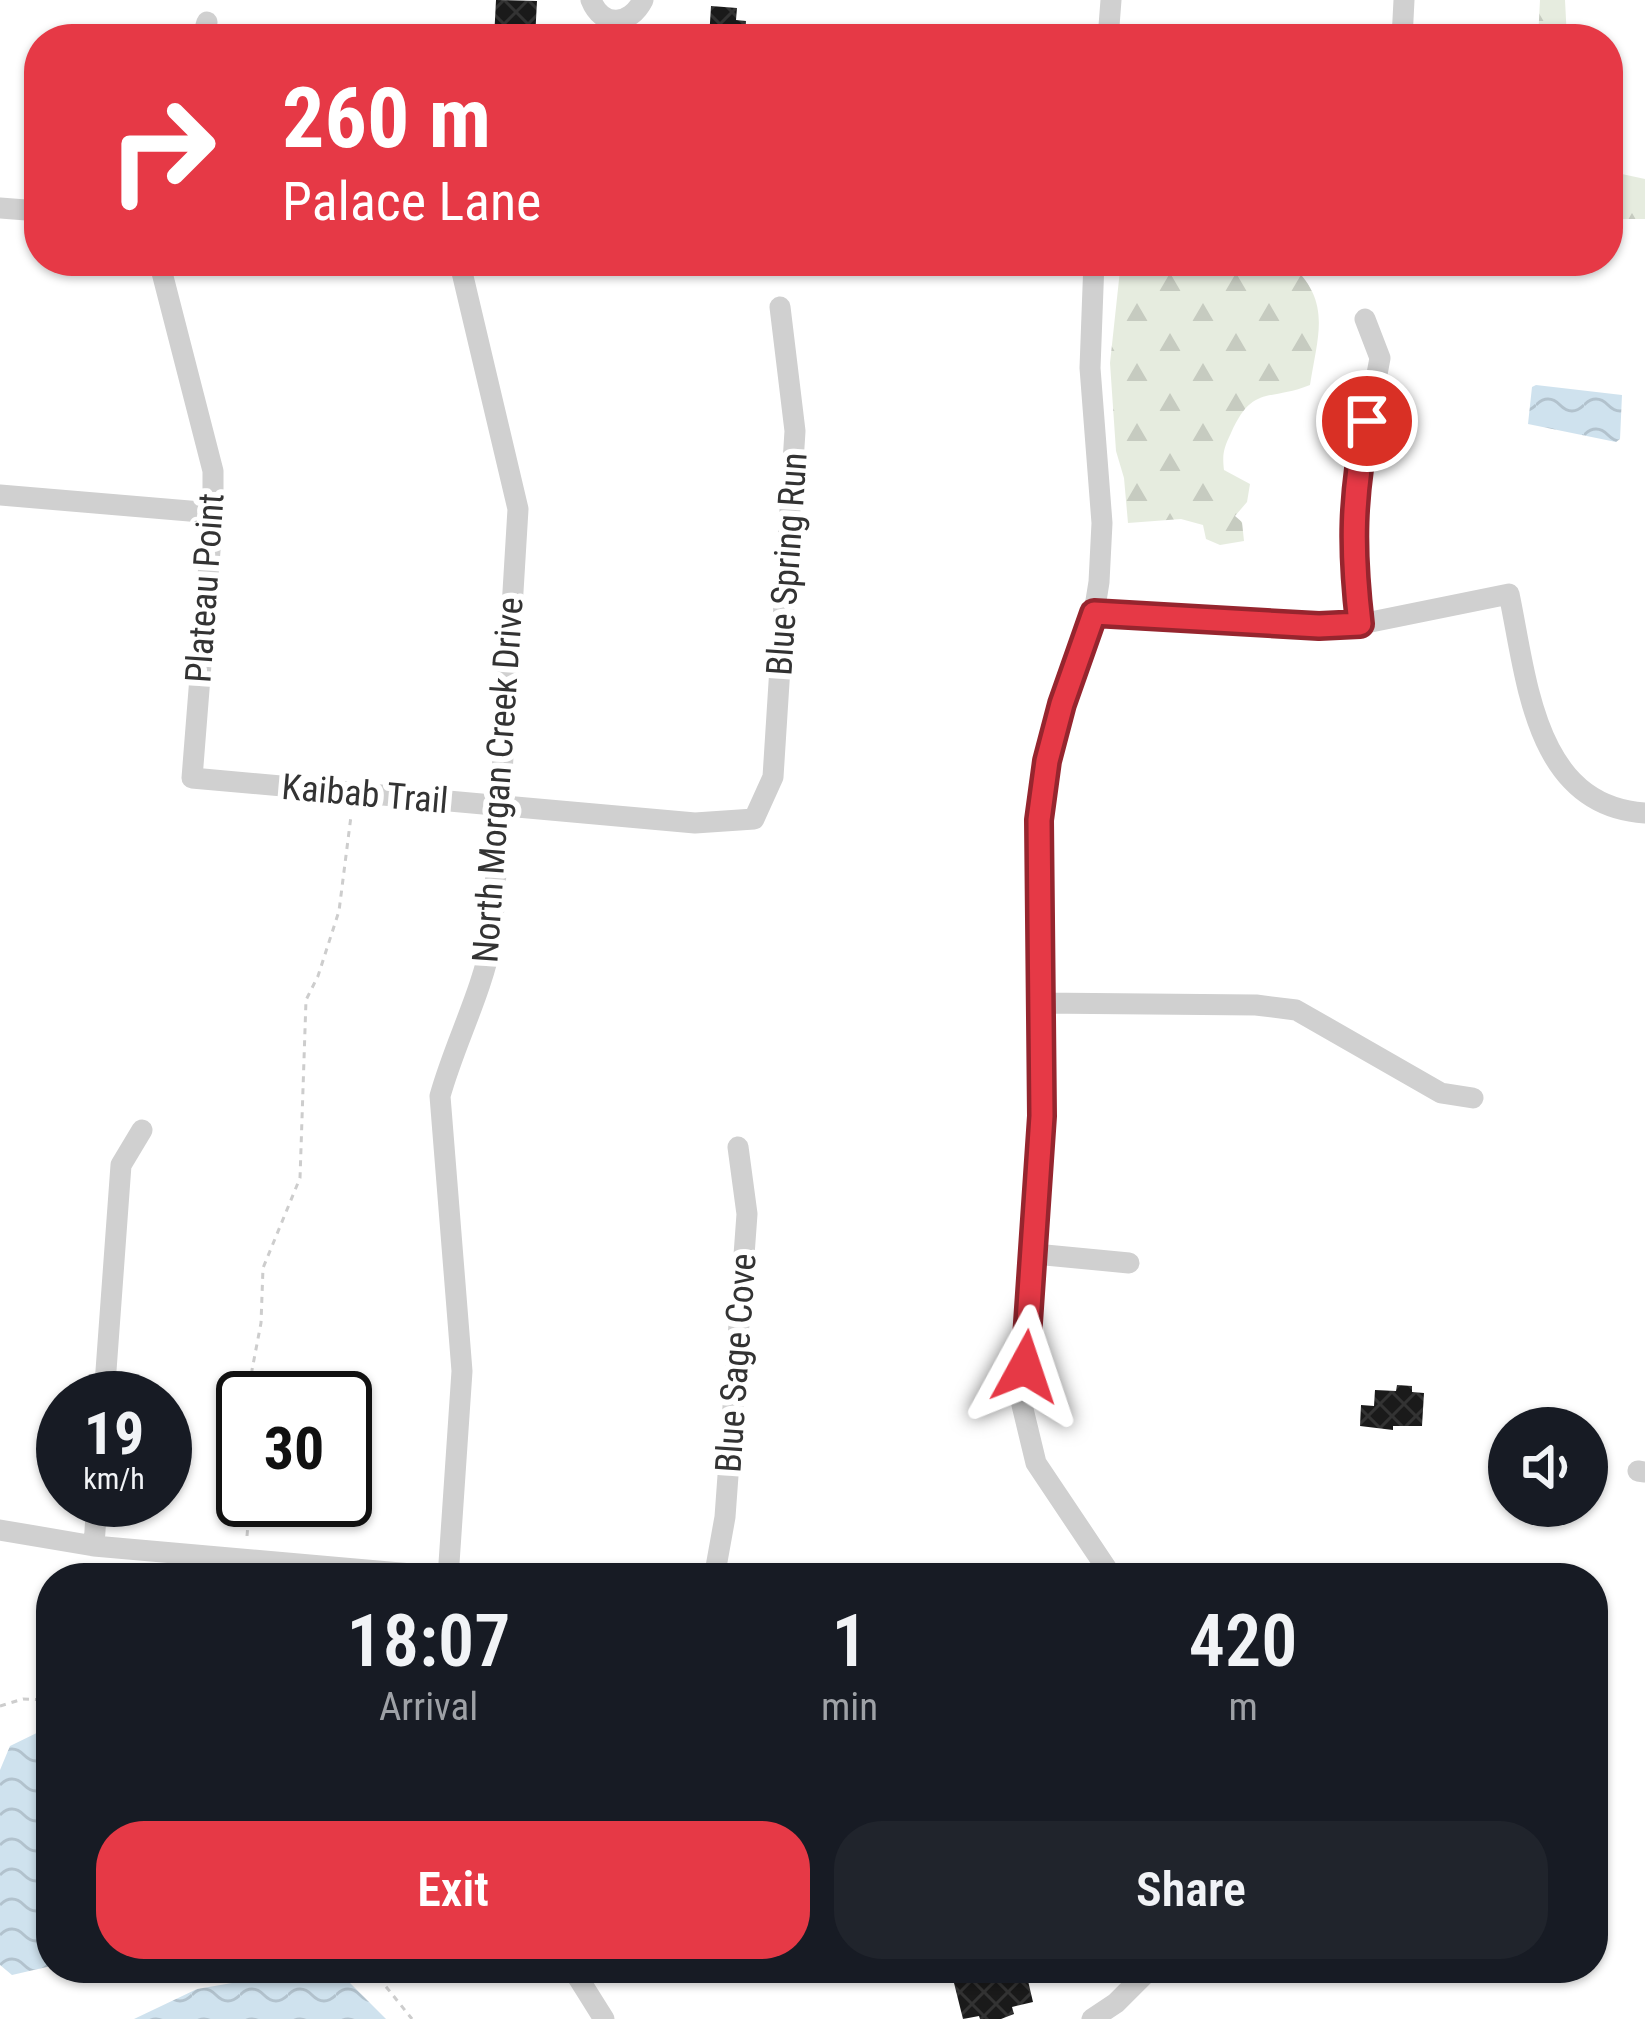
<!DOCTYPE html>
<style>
:root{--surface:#171b24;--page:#20242c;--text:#f1f3f6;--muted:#9ea1a6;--accent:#e63946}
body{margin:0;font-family:"Roboto Condensed",sans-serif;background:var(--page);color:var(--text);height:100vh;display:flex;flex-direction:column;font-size:45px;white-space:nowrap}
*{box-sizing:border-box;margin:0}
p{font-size:39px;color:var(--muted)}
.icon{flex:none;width:66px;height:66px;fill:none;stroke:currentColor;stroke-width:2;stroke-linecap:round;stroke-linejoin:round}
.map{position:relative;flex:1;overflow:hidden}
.side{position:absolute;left:36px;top:1563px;width:1572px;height:420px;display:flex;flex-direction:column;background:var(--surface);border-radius:48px;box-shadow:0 3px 9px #0004}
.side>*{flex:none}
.top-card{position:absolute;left:24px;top:24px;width:1599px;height:252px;border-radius:48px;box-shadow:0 3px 9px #0004;background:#e63946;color:#fff;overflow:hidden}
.buttons{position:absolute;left:1488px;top:1407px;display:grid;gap:24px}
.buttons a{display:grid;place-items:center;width:120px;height:120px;border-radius:50%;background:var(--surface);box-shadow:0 3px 9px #0004;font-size:60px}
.speed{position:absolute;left:36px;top:1371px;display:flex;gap:24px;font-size:60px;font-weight:700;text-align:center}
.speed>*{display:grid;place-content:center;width:156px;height:156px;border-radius:50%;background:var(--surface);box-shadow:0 3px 9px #0004;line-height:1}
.speed small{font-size:30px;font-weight:400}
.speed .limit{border:6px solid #111;border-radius:18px;background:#fff;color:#111}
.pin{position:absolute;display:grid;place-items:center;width:102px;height:102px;color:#fff;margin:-51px;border:6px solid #fff;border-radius:50%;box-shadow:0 3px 12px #0007}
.me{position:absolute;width:132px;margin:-66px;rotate:5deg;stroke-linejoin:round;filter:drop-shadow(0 0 9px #0008)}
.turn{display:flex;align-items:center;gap:42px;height:252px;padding:0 60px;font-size:54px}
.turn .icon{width:156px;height:156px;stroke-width:2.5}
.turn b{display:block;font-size:84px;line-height:102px}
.eta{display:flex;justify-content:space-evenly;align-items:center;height:204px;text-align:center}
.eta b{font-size:72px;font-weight:600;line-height:84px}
.button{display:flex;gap:24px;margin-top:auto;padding:24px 60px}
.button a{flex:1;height:138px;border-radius:48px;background:var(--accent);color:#fff;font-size:48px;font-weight:600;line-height:138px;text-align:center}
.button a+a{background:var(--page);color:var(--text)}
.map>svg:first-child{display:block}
</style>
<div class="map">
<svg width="1645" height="2019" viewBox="0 0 1645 2019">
<defs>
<pattern id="forest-firs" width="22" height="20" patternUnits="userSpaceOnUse" patternTransform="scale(3)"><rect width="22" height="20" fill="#e6ecdf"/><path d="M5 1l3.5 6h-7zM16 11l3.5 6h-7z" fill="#c6cbc0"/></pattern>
<pattern id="water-waves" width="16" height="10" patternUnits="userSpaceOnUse" patternTransform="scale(3)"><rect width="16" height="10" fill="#cfe2ee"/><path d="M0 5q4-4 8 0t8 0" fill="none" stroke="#b2c2cd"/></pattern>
<pattern id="building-cross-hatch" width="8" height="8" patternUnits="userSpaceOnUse" patternTransform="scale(3)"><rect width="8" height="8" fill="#1a1a1a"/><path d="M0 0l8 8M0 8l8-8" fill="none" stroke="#333"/></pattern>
</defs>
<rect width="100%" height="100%" fill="#fff"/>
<!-- forest -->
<path fill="url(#forest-firs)" d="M1540 0H1565L1567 39H1538Z
M1608 171 1645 179V219H1608Z
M1121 261H1287C1333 300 1318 333 1310 385 1268 402 1253 384 1231 433 1224 448 1222 453 1224 470L1250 484 1247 502 1235 516 1242 522 1244 541 1220 545 1206 539 1203 525 1181 519 1128 523 1124 478 1116 451 1110 363Z"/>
<!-- water -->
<path fill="url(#water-waves)" d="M1536 385 1622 395 1620 439 1616 442 1528 424 1532 387Z
M51 1726V1966L12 1975 0 1965V1770L10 1746Z
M253 1968H335L386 2019H134L197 1989 232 1983Z"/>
<!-- building -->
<path fill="url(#building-cross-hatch)" d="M496 0 537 1 535 39H494Z
M711 6 737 8 736 20 746 21 745 39H709Z
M1397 1385 1412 1386V1392L1424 1393 1422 1426H1393V1430L1360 1426 1361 1405 1374 1406 1375 1390 1396 1391Z
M1000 1968H1025L1033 2002 1012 2007 1014 2014 1001 2019H980L979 2016 963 2019 953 1979Z"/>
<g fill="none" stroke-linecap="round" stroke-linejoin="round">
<!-- path -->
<path stroke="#cdcdcd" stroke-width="3" stroke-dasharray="6 6" stroke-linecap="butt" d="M251 1398 252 1370 261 1323 263 1268 300 1178 306 1000 318 976 339 911 351 816
M247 1536 250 1500
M0 1706 23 1699 51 1700
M371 1968 412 2019"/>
<!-- street -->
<path stroke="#d0d0d0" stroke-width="21" d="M591 0C602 28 630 26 643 0
M202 39 207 22
M1108 39 1111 0
M1402 39 1404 0
M0 208 39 211
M159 261 213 471V513L192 778 695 823 754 819 773 777 795 431 780 307
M1094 261 1090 368 1102 523 1099 582 1094 613 1062 704 1047 761 1039 820 1043 1116 1022 1405 1036 1463 1113 1578
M0 495 213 513
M1094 613 1319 626 1361 624 1509 594C1527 679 1534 806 1645 813
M1361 624 1352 558V508L1380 358 1365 319
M1039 1003 1256 1005 1296 1010 1441 1093 1473 1098
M1035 1254 1129 1263
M104 1398 121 1165 142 1130
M1638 1471 1645 1472
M0 1530 94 1546 457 1578
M94 1546 97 1500
M448 1578 462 1371 440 1096C455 1042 482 993 492 938L518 509 461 268
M714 1578 725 1517 747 1214 738 1147
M572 1968 604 2019
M1092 2019 1116 2003 1151 1968"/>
</g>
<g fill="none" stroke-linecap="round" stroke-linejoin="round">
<!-- route casing -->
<g stroke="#96252e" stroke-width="30">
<path id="route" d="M1025 1367 1042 1116 1039 820 1047 761 1062 704 1094 613 1319 626 1360 624C1351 547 1352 496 1367 421"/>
</g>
<!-- route -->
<use href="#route" stroke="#e63946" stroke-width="21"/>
</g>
<g text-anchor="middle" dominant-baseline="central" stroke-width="12" stroke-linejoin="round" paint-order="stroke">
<!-- street labels -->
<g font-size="36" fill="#333" stroke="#fff">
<text transform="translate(787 564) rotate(-86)">Blue Spring Run</text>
<text transform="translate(205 588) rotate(-86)">Plateau Point</text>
<text transform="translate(498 780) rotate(-86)">North Morgan Creek Drive</text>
<text transform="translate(365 794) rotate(5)">Kaibab Trail</text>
<text transform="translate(736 1363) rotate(-86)">Blue Sage Cove</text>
</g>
</g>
</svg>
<div class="buttons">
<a><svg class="icon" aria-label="sound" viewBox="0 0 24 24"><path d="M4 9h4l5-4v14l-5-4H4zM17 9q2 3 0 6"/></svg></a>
</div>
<div class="speed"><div>19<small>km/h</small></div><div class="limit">30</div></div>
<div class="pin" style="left:1367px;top:421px;background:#d93025"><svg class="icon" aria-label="arrive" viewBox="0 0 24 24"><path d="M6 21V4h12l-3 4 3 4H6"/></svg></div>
<svg class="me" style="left:1025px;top:1367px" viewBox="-20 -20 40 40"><path d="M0-17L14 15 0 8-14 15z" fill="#e63946" stroke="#fff" stroke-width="4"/></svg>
<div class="top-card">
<div class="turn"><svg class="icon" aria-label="right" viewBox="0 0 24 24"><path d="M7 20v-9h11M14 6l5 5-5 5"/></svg><div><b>260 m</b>Palace Lane</div></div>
</div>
<section class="side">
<div class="eta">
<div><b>18:07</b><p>Arrival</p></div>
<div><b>1</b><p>min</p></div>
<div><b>420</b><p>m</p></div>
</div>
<div class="button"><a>Exit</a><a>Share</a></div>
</section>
</div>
